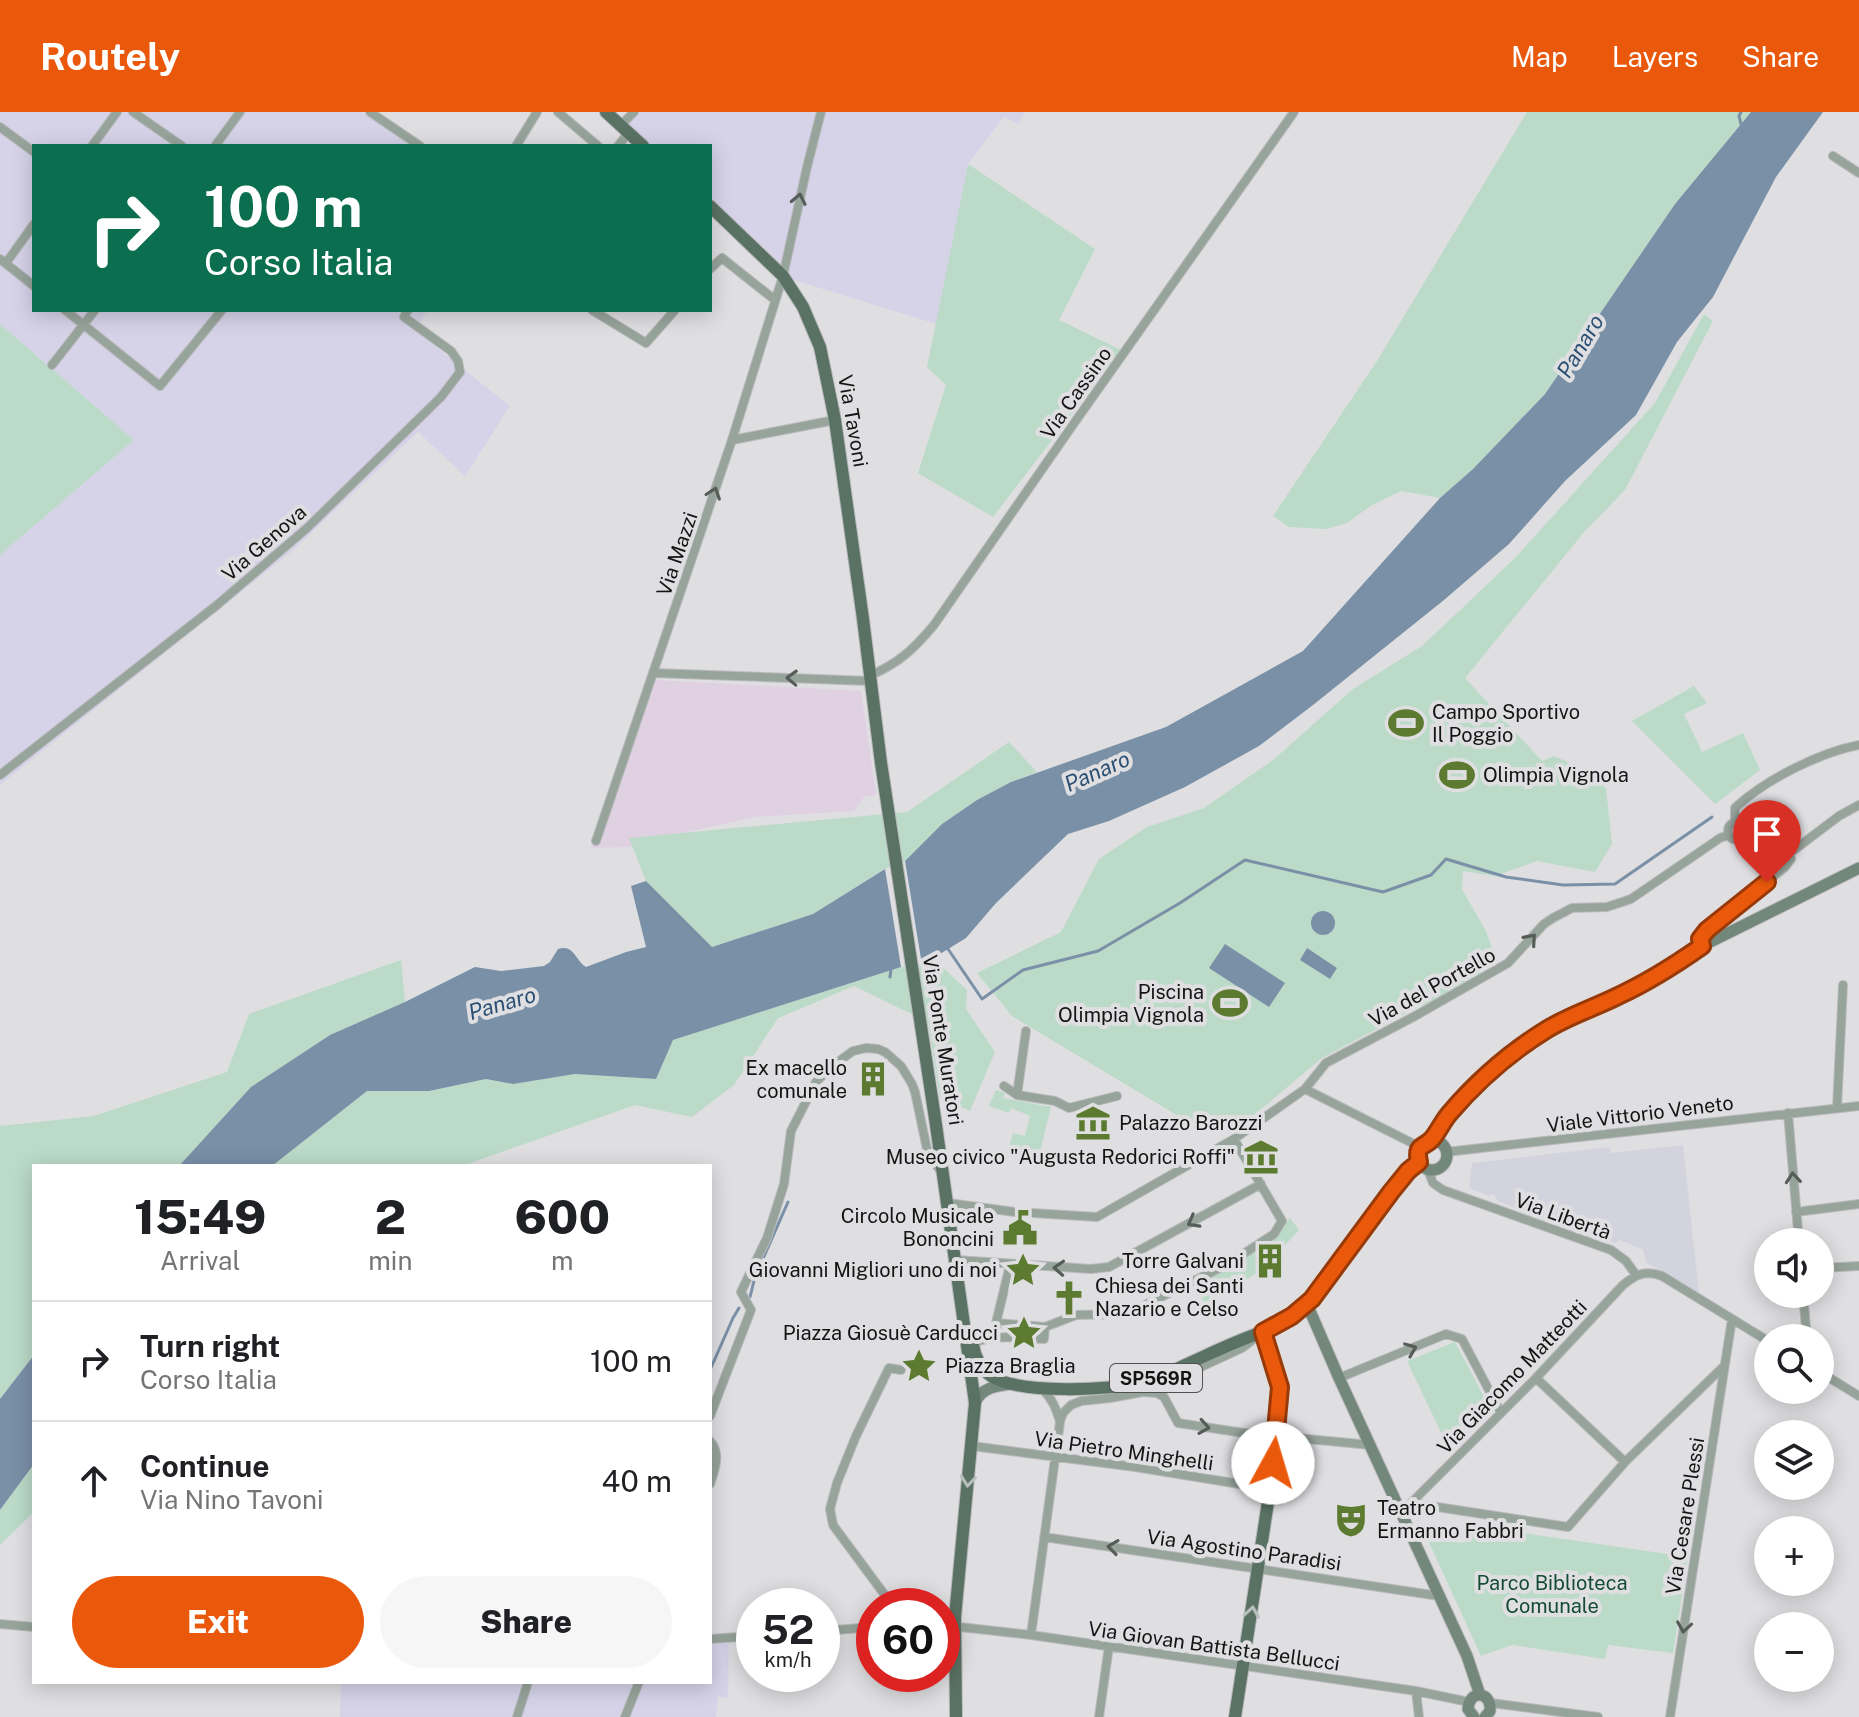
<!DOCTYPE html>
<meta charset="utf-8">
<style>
:root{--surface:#fff;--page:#f6f6f6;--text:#202124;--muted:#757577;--line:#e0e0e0;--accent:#ea580c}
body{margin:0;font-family:"Public Sans",sans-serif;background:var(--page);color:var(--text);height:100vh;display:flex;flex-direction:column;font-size:30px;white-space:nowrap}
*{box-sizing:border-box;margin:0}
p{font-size:26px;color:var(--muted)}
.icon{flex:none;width:44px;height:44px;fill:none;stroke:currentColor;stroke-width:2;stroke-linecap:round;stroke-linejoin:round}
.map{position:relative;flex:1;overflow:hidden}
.panel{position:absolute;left:32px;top:1052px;width:680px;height:520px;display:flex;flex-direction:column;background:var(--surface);border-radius:0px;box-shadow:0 4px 20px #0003}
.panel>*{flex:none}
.top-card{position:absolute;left:32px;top:32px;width:680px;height:168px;border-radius:0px;box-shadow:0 4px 20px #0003;background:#0b6e4f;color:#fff;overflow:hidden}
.controls{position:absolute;left:1754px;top:1116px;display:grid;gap:16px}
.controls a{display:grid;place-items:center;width:80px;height:80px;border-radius:50%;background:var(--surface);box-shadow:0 4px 20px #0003;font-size:40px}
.speed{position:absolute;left:736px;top:1476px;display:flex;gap:16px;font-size:40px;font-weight:700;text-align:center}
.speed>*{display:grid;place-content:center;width:104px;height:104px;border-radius:50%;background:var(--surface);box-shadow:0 4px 20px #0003;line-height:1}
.speed small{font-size:20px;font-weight:400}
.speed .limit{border:12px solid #d22;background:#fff;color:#111}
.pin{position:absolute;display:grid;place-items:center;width:68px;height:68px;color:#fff;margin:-82px -34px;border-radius:50% 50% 50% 0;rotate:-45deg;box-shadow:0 0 8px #0007}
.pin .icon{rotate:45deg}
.me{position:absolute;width:88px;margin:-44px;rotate:6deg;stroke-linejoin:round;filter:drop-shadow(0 0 6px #0008)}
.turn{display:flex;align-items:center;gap:28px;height:168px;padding:0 40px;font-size:36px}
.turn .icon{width:104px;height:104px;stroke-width:2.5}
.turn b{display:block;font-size:56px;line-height:68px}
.eta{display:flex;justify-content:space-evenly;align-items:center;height:136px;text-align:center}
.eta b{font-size:48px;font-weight:800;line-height:56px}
.button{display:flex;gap:16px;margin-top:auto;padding:16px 40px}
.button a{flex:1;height:92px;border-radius:48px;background:var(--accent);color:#fff;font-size:32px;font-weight:800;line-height:92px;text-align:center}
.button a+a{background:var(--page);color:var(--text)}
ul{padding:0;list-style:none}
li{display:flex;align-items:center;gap:24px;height:120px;padding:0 40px;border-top:2px solid var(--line)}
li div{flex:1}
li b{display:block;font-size:30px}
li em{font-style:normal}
header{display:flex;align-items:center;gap:48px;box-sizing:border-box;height:112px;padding:0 40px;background:var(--accent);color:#fff}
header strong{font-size:38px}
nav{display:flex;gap:44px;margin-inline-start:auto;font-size:28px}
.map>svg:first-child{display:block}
</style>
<header>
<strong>Routely</strong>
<nav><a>Map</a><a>Layers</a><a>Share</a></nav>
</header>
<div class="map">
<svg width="1859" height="1605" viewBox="0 0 1859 1605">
<rect width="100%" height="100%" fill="#dfdfe2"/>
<!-- commercial -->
<path fill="#dfd0e2" d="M654 568 861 579 876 682 872 684 864 685 854 699 755 705 696 718 680 722 671 729 627 735 591 736 643 591Z"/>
<!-- industrial -->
<path fill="#d6d3e9" d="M0 0H362L410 34H34V198H427L416 219 510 294 465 364 418 320 292 439 0 673V443L134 328 0 212Z
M629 0H1025L1018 12 1004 5 968 52 936 212 778 163 710 100V34H638L615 13Z
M729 1523 728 1586 718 1585 716 1605H340L341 1570H710V1525Z"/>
<!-- built -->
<path fill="#d2d3dd" d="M1683 1033 1699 1181 1646 1150 1643 1138 1639 1136 1620 1128 1615 1131 1586 1121H1580L1498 1089 1495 1084 1491 1082 1489 1084 1469 1076 1472 1051 1610 1035 1611 1041Z"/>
<!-- green -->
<path fill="#bbdac8" d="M1527 0H1751L1675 92 1545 282 1473 357 1440 386 1401 379 1372 393 1347 411 1326 417 1289 415 1273 404 1377 249Z
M968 52 1095 137 1059 208 1121 238 993 405 918 361 946 273 927 255Z
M1704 202 1713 209 1625 378 1585 419 1465 566 1542 649 1554 644 1568 650 1606 676 1612 732 1595 760 1537 749 1495 764 1463 759 1462 777 1486 819 1493 839 1485 859 1439 887 1418 895 1322 946 1254 1003 1232 1015 1224 1012 1205 1020 1012 904 977 861 1061 820 1099 747 1147 715 1204 696 1273 648 1353 577 1422 534 1515 446 1655 291Z
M0 212 134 328 0 443Z
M1694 574 1707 591 1684 602 1702 640 1743 621 1760 658 1715 692 1632 609Z
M1009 630 1037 660 1011 670 977 688 942 712 905 749 884 757 813 802 712 835 646 769 629 726 907 700Z
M401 848 405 890 330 923 251 975 179 1054H34V1243L0 1287V1014L94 1004 227 960 249 902Z
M939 852 967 878 966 897 995 940 970 999 940 986 928 910 854 874 778 906 734 973 692 1005 635 993 462 1054H272L367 979H429L486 967 513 972 575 962 656 967 673 928 901 855Z
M996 978 1005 981 1003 986 1051 995 1039 1044 1007 1042 1013 1021 1025 1024 1030 1004 1011 996 1009 1001 989 994Z
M1290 1106 1299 1118 1275 1144 1266 1132Z
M1254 1139 1265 1157 1204 1191 1196 1172Z
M1455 1230 1490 1296 1448 1335 1407 1249Z
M34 1352V1400L0 1433V1398Z
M1467 1413 1688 1445 1673 1541 1608 1533 1605 1547 1512 1533 1481 1544 1428 1428 1465 1431Z"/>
<!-- water -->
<path fill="#7a90a7" d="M1751 0H1823L1776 65 1713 185 1677 230 1636 303 1565 369 1509 432 1444 488 1313 593 1259 634 1185 675 1109 709 1068 722 996 791 966 826 922 853 905 749 942 712 977 688 1011 670 1166 615 1303 539 1440 386 1473 357 1545 282 1675 92Z
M885 757 901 855 673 928 656 967 575 962 513 972 486 967 429 979H367L272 1054H179L251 975 330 923 405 890 475 855 501 859 544 854 550 850 558 837C574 832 575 848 586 855L626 840 646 835 631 774 646 769 712 835 813 802Z
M1311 811a12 12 0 1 1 24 0a12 12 0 1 1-24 0Z
M1225 832 1285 871 1269 895 1209 856Z
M1307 836 1337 856 1330 867 1300 848Z
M34 1243V1352L0 1398V1287Z"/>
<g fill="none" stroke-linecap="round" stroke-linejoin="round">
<!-- stream -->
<path stroke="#7a90a7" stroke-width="3" d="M1741 0 1739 4 1742 16
M946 834 982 887 1023 858 1098 839 1180 791 1245 748 1383 780 1431 763 1446 747 1506 765 1563 773 1615 772 1712 705
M890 865 891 857
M750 1185 755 1165 788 1090
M710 1258 733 1206 739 1196"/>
<!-- street casing -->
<g stroke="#bababd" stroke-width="10">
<path id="street" d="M133 0 182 34
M370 0 420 34
M558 0 598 34
M621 13 634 0
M0 15 34 40
M92 34 117 0
M215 34 240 0
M516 34 537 0
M618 34 629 20
M1833 44 1859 61
M0 147 34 174
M6 151 34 112
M710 157 722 146 775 188
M65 198 160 274 222 198
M592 198 646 231 675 198
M52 253 95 198
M732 328 835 308
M653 561 870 569
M869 564C899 551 913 538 934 513L1070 317 1294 0
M0 663 217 493 306 417 441 285 460 260 458 249 451 239 404 205 408 198
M1728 719a9 9 0 1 1 18 0a9 9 0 1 1-18 0Z
M1735 710V696L1738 693C1769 666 1819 641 1859 633
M596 729 732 328 783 164 807 55 821 0
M1790 741 1839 704 1859 693
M1702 834 1700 827 1707 818 1785 755 1791 747 1788 739 1771 734 1758 725 1746 723
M1004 974 1017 983 1055 989 1069 996 1117 984
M1305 977 1420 1035
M1017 983 1026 919
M1837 996 1843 873
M1788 1001 1799 1130
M1446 1040 1859 994
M1428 1058 1433 1071 1443 1078 1611 1138 1626 1149 1636 1163
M948 1091 1015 1100 1097 1105 1234 1027 1305 977 1326 951 1415 904 1508 851 1544 812 1553 806 1572 796 1607 795 1631 787 1720 726 1729 723
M1796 1100 1859 1092
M956 1148 1091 1157 1109 1155 1261 1072
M1820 1156 1859 1154
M1803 1182 1807 1226
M1045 1215 1076 1203 1123 1202 1137 1197 1228 1152 1274 1122 1282 1109 1234 1027
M972 1231C994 1222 1021 1226 1044 1227L1045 1215 996 1211 1010 1153
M1820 1260 1859 1284
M1339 1266 1446 1222 1462 1227 1501 1301
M1536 1266 1625 1350
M1143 1280 1157 1281 1164 1285 1178 1311 1244 1321 1371 1333
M710 1304 751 1198 741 1180 767 1126 784 1072 791 1019 816 970 831 955 853 939 866 936 878 937 885 940 901 954 912 972 915 980 928 1042 940 1058
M1060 1309 1063 1301 1071 1293 1081 1289 1110 1286 1143 1280 1162 1273 1242 1236 1255 1226
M710 1329C721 1340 715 1358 710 1372
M972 1334 1135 1355 1270 1377
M1411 1391 1536 1266 1623 1173C1636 1162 1646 1158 1662 1164L1768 1229
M1411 1391 1568 1415 1625 1350 1723 1255
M1044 1425 1439 1484
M893 1494 833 1413 830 1397 837 1371 856 1324 889 1256 901 1258
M0 1512 34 1515
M942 1513 1031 1523 1416 1579 1469 1590
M822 1519 874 1515
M1031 1523 1060 1310C1056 1296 1052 1286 1041 1276
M710 1527 754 1524
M1416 1579 1419 1605
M1491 1591 1598 1605
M517 1605 528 1570
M625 1605 639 1570
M1099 1605 1109 1534
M1670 1605 1732 1207"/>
</g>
<!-- secondary casing -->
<g stroke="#bababd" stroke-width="13">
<path id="secondary" d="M1417 1043a15 15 0 1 1 30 0a15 15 0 1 1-30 0Z
M1431 1029 1440 1013 1477 972 1512 941 1547 917 1638 875 1667 858 1702 834 1859 756
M1307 1192 1339 1266 1467 1544 1480 1583
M1263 1220 1292 1204 1312 1187 1391 1080 1408 1059 1419 1050
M975 1291C981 1276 995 1274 1010 1272
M1474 1605 1468 1597C1469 1577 1492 1579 1490 1599L1485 1605"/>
</g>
<!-- primary casing -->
<g stroke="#bababd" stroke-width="14">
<path id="primary" d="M606 0 643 34
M710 94 783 164 803 195 820 235 835 308 863 507 881 651 936 1013 975 1291 955 1505 956 1605
M973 1233C975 1245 980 1256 991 1264 1018 1282 1111 1279 1143 1270 1157 1267 1170 1260 1183 1254 1210 1242 1235 1229 1263 1220L1280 1275 1270 1377 1235 1605"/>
</g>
<!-- street -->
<use href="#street" stroke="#97a49c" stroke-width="8"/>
<!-- secondary -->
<use href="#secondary" stroke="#74877b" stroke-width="11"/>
<!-- primary -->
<use href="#primary" stroke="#5a7264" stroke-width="12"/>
</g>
<!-- one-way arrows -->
<defs><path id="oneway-chevron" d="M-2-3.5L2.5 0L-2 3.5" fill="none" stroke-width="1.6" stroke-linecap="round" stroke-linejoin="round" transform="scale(2)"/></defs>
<g stroke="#565c58">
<use href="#oneway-chevron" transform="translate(799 87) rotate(-78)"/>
<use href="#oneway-chevron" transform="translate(714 381) rotate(-71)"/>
<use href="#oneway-chevron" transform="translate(792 566) rotate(-178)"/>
<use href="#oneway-chevron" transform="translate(1531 827) rotate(-49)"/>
<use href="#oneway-chevron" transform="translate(1793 1066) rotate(-95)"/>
<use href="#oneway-chevron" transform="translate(1193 1110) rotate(151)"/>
<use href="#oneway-chevron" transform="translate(1059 1156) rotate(-177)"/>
<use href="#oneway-chevron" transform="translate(1411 1237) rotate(-22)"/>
<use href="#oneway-chevron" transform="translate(1204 1315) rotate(9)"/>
<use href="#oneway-chevron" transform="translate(1113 1435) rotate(-172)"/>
<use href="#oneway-chevron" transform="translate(1684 1515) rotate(99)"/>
</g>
<g stroke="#b7bebc">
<use href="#oneway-chevron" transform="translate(968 1369) rotate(96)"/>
<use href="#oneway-chevron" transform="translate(1252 1500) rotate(-81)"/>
</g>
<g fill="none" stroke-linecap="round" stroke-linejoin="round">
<!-- route casing -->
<g stroke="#983908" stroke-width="20">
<path id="route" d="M1273 1351 1280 1275 1263 1220 1292 1204 1312 1187 1391 1080 1408 1059 1419 1050C1415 1032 1424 1036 1432 1027 1438 1020 1443 1009 1449 1002 1477 969 1509 941 1546 918 1568 904 1594 896 1618 884 1648 870 1675 853 1702 834L1700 827 1707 818 1767 770"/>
</g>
<!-- route -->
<use href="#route" stroke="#ea580c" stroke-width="14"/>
</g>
<!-- icons -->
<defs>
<g id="stadium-bare" transform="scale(2.76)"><path d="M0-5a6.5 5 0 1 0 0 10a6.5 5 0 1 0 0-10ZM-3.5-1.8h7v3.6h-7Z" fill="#5d7b30" stroke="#dfdfe2" stroke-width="2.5" paint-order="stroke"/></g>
<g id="building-bare" transform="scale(2.76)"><path d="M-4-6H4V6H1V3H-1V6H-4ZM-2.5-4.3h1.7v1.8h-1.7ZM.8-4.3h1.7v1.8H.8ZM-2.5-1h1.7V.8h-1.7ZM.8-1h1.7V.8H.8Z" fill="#5d7b30" stroke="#dfdfe2" stroke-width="2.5" paint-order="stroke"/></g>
<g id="museum-bare" transform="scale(2.76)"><path d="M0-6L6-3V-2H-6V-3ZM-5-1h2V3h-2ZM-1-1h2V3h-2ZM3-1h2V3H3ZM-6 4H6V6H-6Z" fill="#5d7b30" stroke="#dfdfe2" stroke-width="2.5" paint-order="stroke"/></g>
<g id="civic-bare" transform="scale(2.76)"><path d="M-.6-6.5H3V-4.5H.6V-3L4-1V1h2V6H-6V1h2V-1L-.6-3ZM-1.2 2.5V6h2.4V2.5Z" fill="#5d7b30" stroke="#dfdfe2" stroke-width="2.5" paint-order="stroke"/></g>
<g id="sight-bare" transform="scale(2.76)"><path d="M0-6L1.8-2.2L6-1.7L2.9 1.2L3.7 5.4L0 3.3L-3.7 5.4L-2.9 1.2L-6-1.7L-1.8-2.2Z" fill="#5d7b30" stroke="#dfdfe2" stroke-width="2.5" paint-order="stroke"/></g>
<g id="church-bare" transform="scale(2.76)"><path d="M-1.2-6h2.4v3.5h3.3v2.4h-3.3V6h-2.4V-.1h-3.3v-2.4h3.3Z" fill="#5d7b30" stroke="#dfdfe2" stroke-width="2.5" paint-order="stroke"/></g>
<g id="theatre-bare" transform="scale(2.76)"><path d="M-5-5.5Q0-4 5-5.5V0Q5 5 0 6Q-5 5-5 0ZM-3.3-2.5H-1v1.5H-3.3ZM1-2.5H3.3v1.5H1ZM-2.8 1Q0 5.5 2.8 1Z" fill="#5d7b30" stroke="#dfdfe2" stroke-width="2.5" paint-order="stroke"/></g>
</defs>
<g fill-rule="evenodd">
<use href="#stadium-bare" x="1406" y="611"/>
<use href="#stadium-bare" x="1457" y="663"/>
<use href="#stadium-bare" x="1230" y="891"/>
<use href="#building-bare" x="873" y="967"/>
<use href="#museum-bare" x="1093" y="1011"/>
<use href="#museum-bare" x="1261" y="1045"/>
<use href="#civic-bare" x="1020" y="1116"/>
<use href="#building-bare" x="1270" y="1149"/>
<use href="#sight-bare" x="1023" y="1158"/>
<use href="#church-bare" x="1069" y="1186"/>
<use href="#sight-bare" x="1024" y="1221"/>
<use href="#sight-bare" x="919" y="1254"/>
<use href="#theatre-bare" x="1351" y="1408"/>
</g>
<g text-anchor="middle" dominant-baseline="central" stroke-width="8" stroke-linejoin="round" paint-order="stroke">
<!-- shield labels -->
<rect fill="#dfdfe2" stroke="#515152" stroke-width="2" x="1110" y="1252" width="92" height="28" rx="6"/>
<g font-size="18" font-weight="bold" fill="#141415">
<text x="1156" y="1266">SP569R</text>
</g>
<!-- street labels -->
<g font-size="20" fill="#141415" stroke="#dfdfe2">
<text transform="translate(1076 281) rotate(-55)">Via Cassino</text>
<text transform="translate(853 309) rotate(80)">Via Tavoni</text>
<text transform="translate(264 431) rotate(-41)">Via Genova</text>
<text transform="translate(677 442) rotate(-71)">Via Mazzi</text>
<text transform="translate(1432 875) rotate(-29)">Via del Portello</text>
<text transform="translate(943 928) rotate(81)">Via Ponte Muratori</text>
<text transform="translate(1640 1002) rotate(-7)">Viale Vittorio Veneto</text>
<text transform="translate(1563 1104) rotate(20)">Via Libertà</text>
<text transform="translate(1512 1265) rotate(-46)">Via Giacomo Matteotti</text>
<text transform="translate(1124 1339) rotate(8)">Via Pietro Minghelli</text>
<text transform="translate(1685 1404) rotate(-81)">Via Cesare Plessi</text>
<text transform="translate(1244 1438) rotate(8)">Via Agostino Paradisi</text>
<text transform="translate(1214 1534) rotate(8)">Via Giovan Battista Bellucci</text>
</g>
<!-- poi labels -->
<g font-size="20" fill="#141415" stroke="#dfdfe2" text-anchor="end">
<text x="1432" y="600" text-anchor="start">Campo Sportivo<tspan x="1432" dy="23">Il Poggio</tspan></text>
<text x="1483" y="663" text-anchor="start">Olimpia Vignola</text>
<text x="1204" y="880">Piscina<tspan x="1204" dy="23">Olimpia Vignola</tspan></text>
<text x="847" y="956">Ex macello<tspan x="847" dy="23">comunale</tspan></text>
<text x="1119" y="1011" text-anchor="start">Palazzo Barozzi</text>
<text x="1235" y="1045">Museo civico "Augusta Redorici Roffi"</text>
<text x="994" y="1104">Circolo Musicale<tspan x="994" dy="23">Bononcini</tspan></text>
<text x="1244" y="1149">Torre Galvani</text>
<text x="997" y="1158">Giovanni Migliori uno di noi</text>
<text x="1095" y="1174" text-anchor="start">Chiesa dei Santi<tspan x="1095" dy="23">Nazario e Celso</tspan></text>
<text x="998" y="1221">Piazza Giosuè Carducci</text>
<text x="945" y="1254" text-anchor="start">Piazza Braglia</text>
<text x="1377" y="1396" text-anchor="start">Teatro<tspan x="1377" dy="23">Ermanno Fabbri</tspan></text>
</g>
<!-- park labels -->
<g font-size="20" fill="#144c33" stroke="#dfdfe2">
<text x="1552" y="1471">Parco Biblioteca<tspan x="1552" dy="23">Comunale</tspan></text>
</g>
<!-- water labels -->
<g font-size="22" font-style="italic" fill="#2c5073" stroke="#dfdfe2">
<text transform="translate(1580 234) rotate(-59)">Panaro</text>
<text transform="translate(1097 659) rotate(-24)">Panaro</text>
<text transform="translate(502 891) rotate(-16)">Panaro</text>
</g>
</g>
</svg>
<div class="controls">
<a><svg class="icon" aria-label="sound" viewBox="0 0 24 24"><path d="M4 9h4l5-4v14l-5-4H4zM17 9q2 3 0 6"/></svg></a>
<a><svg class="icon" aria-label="search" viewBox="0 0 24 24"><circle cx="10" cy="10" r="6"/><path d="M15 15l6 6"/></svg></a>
<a><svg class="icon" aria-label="layers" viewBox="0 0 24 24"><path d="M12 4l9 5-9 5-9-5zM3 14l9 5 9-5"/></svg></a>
<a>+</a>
<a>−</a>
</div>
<div class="speed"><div>52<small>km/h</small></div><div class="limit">60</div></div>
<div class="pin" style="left:1767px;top:770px;background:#d93025"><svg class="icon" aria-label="arrive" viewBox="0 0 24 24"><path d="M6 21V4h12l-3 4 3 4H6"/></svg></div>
<svg class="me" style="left:1273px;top:1351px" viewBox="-20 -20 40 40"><circle r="19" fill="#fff"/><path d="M0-13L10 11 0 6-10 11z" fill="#ea580c"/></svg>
<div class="top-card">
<div class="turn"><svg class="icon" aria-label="right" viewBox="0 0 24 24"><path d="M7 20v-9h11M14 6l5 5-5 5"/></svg><div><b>100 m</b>Corso Italia</div></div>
</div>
<section class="panel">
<div class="eta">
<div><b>15:49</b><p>Arrival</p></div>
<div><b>2</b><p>min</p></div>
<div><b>600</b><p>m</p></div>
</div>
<ul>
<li><svg class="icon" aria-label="right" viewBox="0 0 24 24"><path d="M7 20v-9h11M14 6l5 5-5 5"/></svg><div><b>Turn right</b><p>Corso Italia</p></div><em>100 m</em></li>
<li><svg class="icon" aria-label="ahead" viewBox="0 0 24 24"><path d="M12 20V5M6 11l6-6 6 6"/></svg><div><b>Continue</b><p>Via Nino Tavoni</p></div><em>40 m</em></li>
</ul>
<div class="button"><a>Exit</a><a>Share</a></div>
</section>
</div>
